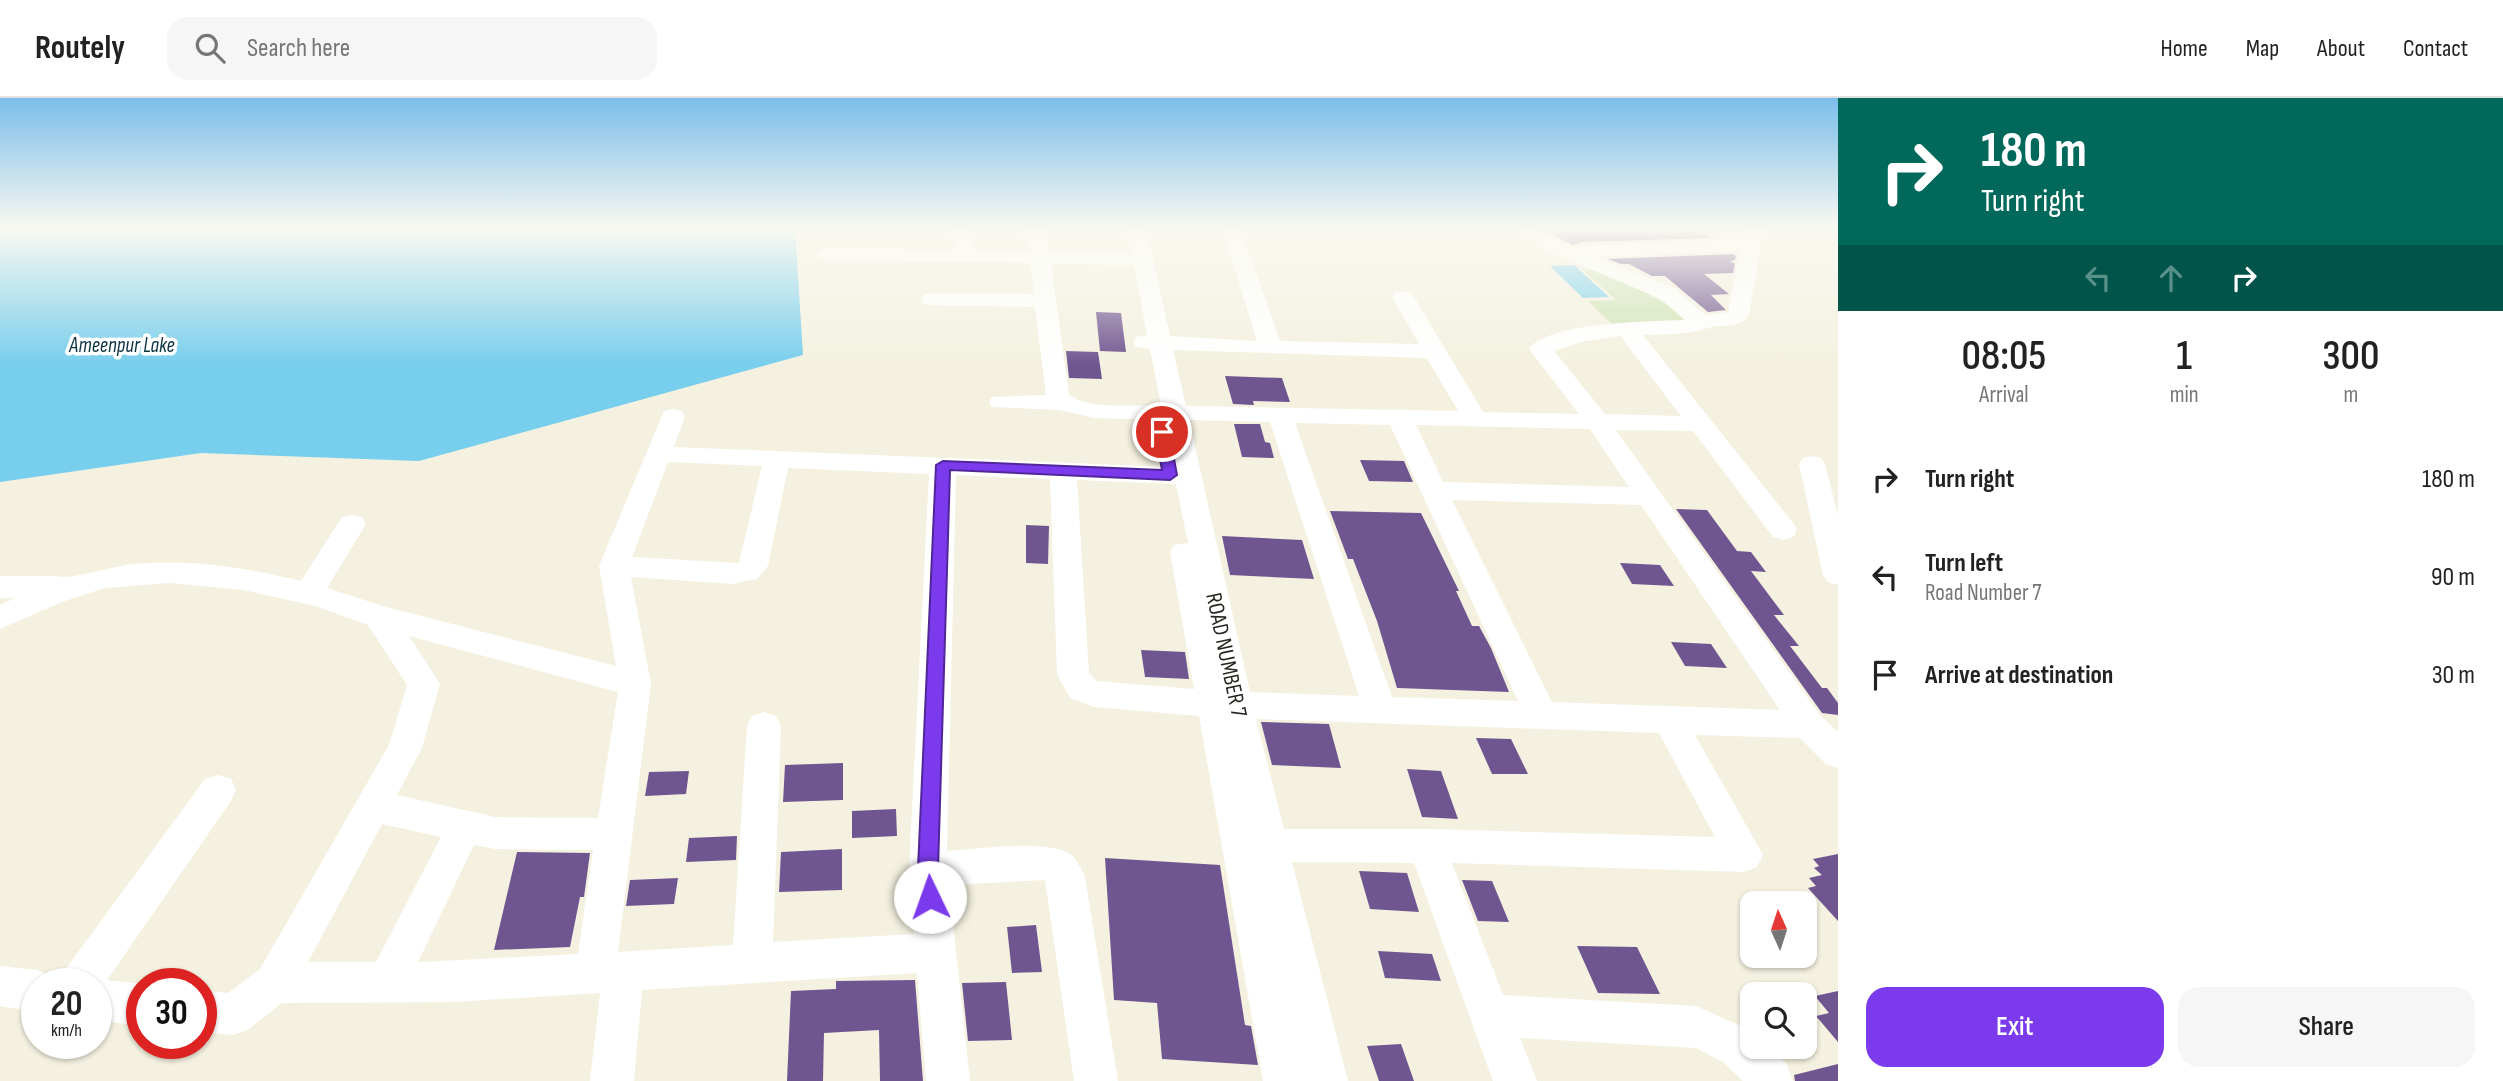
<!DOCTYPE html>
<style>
:root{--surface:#fff;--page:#f6f6f6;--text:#222;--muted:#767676;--line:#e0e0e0;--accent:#7c3aed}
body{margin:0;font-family:"Sofia Sans Condensed",sans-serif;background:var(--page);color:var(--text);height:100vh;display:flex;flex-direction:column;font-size:26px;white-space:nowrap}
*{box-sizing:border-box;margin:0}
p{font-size:23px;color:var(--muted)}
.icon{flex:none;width:38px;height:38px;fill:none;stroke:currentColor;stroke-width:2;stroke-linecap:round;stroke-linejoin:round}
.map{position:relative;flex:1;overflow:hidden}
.details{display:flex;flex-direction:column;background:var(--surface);width:665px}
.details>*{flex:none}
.top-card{background:#00695c;color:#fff;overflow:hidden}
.needle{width:46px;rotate:357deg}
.fabs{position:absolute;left:1740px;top:793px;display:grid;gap:14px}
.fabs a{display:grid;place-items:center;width:77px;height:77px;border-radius:14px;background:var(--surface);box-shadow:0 2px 5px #0004;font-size:35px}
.speed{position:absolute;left:21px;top:870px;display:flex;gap:14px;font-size:35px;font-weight:700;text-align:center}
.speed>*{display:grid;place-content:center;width:91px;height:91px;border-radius:50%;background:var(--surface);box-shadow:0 2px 5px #0004;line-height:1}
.speed small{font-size:18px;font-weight:400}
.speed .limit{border:10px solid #d22;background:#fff;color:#111}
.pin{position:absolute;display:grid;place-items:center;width:60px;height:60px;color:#fff;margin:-30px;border:4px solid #fff;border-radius:50%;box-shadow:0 2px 7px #0007}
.me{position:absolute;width:77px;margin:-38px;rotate:357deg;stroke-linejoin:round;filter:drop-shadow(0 0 5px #0008)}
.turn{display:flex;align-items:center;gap:24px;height:147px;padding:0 28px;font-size:32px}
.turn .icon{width:91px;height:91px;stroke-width:2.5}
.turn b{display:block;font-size:49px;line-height:60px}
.lanes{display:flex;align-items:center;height:66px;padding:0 28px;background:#0003;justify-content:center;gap:35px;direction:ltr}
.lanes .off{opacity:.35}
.eta{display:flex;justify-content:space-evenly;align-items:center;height:119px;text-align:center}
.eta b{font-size:42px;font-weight:600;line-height:49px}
.primary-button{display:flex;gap:14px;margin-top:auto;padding:14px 28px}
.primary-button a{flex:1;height:80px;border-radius:21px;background:var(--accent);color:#fff;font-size:28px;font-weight:600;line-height:80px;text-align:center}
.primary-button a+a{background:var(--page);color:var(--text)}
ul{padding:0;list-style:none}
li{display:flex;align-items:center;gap:21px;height:98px;padding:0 28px}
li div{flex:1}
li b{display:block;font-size:26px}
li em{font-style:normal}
header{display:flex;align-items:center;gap:42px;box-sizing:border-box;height:98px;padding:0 35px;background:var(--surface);border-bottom:2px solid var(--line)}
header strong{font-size:33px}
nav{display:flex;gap:38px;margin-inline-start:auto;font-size:24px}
.search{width:490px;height:63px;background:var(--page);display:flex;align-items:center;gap:18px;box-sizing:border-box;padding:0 24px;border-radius:21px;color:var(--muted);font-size:26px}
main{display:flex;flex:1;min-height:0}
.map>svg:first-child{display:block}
</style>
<header>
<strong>Routely</strong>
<div class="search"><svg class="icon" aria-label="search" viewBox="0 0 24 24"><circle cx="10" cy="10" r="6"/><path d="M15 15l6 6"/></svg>Search here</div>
<nav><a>Home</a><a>Map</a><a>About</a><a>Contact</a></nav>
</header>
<main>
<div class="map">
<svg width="1838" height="983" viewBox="0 0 1838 983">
<rect width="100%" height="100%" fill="#f4f1e0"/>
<!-- green -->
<path fill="#d1e4b7" d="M1599 171 1638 186 1652 199 1672 206 1687 225 1612 226 1588 203 1616 202 1583 172Z"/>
<!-- water -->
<path fill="#78ceed" d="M0 130H795L803 257 419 363 201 355 0 384Z
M1574 167 1609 199 1583 200 1550 168Z"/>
<!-- building -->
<path fill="#705690" d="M1539 130H1699L1712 140 1581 144 1573 147Z
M1733 156 1736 158 1735 162 1730 163 1735 166 1733 175 1704 176 1729 196 1711 197 1726 212 1708 214 1665 178H1652L1629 166H1621L1608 161Z
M1096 214 1121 215 1126 254 1100 253Z
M1066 253 1098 254 1102 281 1069 280Z
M1225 278 1282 280 1290 304 1253 303 1254 307 1233 306Z
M1234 326H1260L1265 344 1270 345 1274 360 1242 359Z
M1360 362 1404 363 1413 384 1369 383Z
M1676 411 1707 412 1737 453 1751 454 1766 474 1751 473 1784 517H1774L1799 548H1790L1822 590H1827L1838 605V617L1822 615Z
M1330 413 1421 415 1459 493H1456L1472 528H1479L1491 550 1509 594 1397 590 1377 523 1353 461H1348Z
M1026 427 1049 428 1048 466 1026 465Z
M1222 438 1302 442 1314 481 1230 477Z
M1620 465 1660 467 1674 488 1632 486Z
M1671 544 1711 546 1727 570 1685 568Z
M1141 552 1185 554 1189 581 1145 579Z
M1261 624 1329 626 1341 670 1272 667Z
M1476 640 1511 641 1528 676H1492Z
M843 665V702L783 704 785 667Z
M1407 671 1441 673 1458 721 1422 719Z
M689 673 686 696 645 698 649 674Z
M896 711 897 738 852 740V713Z
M737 738 736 762 686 764 689 740Z
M842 751V792L779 794 781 754Z
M517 754 590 755 584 799H580L570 849 494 852Z
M1838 756V823L1808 790 1816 788 1809 780 1822 777 1814 770 1819 768 1813 761Z
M1105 760 1220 767 1245 927 1251 928 1258 967 1162 961 1157 905 1114 902Z
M1359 773 1407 775 1419 814 1370 811Z
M678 780 674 806 626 808 630 782Z
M1462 782 1492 783 1509 824 1478 823Z
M1036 827 1042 874 1012 875 1007 829Z
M1577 848 1637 849 1660 896 1598 895Z
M1378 853 1432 856 1441 883 1385 880Z
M915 882 923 983H880L879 932 824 935 823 983H787L791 893 836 891V883Z
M1006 884 1012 942 968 943 962 885Z
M1838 893V944L1816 918 1829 915 1815 898Z
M1401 946 1414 983H1379L1367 948Z
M1838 966V983H1795L1794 977Z"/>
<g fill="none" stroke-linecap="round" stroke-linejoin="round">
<!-- minor -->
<path fill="#fff" fill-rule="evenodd" d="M950 130H970L975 152 1029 153 1026 130H1046L1049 153 1131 155 1126 130H1146L1170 238 1257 243 1223 133 1226 130H1240L1280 243 1419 246 1392 199 1395 194H1411L1483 314 1579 316 1529 251C1547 224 1654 223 1685 222L1659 200 1542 151 1519 130C1548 130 1548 140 1573 150L1581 147 1744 141 1749 130H1769L1761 147 1749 217C1738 232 1723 225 1708 230 1686 237 1667 236 1643 237L1793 425 1797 432 1793 439 1783 442 1773 439 1693 333 1616 332 1820 617 1838 634V670L1826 666 1800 640 1695 637 1763 757 1757 769 1744 774 1452 765 1503 897 1696 908 1752 933V948H1770L1787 967 1793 983H1743L1723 964 1696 950 1520 940 1537 983H1493L1414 765 1292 764 1348 983H1263L1199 618 1094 609 1070 600 1057 576 1050 381 956 377 947 753C975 751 1048 741 1070 756 1077 761 1081 771 1085 779L1118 983H1074L1045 782 949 787 970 983H926L917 875 642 892 634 983H590L600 895 454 904 282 905 249 931 234 937 201 934V892L228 895 260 871 389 647 407 587 368 527 315 508 244 492 170 485 105 490 62 504 0 531V507L15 500H0V478H56C70 483 115 467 135 466 190 461 248 470 301 483L342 419 352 417 362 419 366 426 327 490 386 509 616 568 599 468 664 313 673 311 682 313 685 318 674 349 1173 369 1164 322 1095 320 1059 312 992 309 989 304 992 299 1046 297 1035 209 932 207 924 206 921 201 924 196 932 195 1034 196 1030 165 827 162 820 160 817 156 820 152 827 150 955 152ZM1740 153 1728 214 1705 217 1675 190 1595 159ZM1051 166 1134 167 1147 237 1136 239 1133 244 1136 249 1150 251 1161 307C1137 307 1086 312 1069 296ZM1621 238 1624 243 1681 318 1605 316 1554 253 1581 244ZM1173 252 1427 260 1458 313 1186 308ZM1189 322 1270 324 1359 598 1250 594ZM1295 325 1390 327 1518 603 1392 599ZM1416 327 1590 331 1629 389 1443 384ZM668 364 762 368 739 465 632 459ZM788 370 929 376 909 771 914 836 773 844 781 628 776 618 764 614 752 618 747 628 733 847 618 854 651 586 631 479 733 486 757 481 768 468ZM1077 382 1176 386 1188 445 1174 447 1170 454 1194 591 1097 583 1089 575ZM1452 402 1641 407 1780 612 1552 604ZM409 538 618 594 598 720 495 719 397 697 422 650 440 586ZM1256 621 1659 635 1715 739 1427 731H1284ZM382 726 441 739 376 864H308ZM474 747 495 751 593 752 578 856 418 864Z
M1812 358 1821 360 1825 366 1838 418V487L1828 484 1823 477 1799 366 1803 360Z
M218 677 231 681 236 692 231 703 107 882 142 886V928L96 922V886H60L65 872 205 681Z
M0 868 37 872 52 878 55 886H37V914L0 908Z"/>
</g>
<!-- sky -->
<linearGradient id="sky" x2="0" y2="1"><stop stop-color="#7bbeea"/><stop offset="0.49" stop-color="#faf9f1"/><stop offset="1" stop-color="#faf9f1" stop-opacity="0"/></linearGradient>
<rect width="1838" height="267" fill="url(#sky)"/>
<!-- route -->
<path fill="#7c3aed" stroke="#51269a" stroke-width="2" d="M1162 330 1169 334 1177 377 1170 382 950 372 938 771 940 799 937 806 930 808 923 806 918 771 936 367 943 363 1162 372 1155 334Z"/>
<g text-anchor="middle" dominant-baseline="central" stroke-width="7" stroke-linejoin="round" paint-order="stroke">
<!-- far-water labels -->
<g font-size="21" font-style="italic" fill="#0c3442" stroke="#fff">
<text x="122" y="247">Ameenpur Lake</text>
</g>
<!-- street labels -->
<g font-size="23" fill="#26251f" stroke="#fff">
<text transform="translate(1226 557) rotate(78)">ROAD NUMBER 7</text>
</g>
</g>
</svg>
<div class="fabs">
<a><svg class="needle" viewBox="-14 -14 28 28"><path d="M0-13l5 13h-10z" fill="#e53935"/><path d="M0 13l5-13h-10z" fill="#767676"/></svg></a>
<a><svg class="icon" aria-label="search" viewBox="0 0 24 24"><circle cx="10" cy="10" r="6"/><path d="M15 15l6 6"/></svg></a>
</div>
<div class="speed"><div>20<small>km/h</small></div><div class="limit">30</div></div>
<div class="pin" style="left:1162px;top:334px;background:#d93025"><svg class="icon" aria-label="arrive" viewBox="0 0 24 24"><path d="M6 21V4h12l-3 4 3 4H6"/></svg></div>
<svg class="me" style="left:930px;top:799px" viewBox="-20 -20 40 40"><circle r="19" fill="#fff"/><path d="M0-13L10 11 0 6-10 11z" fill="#7c3aed"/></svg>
</div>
<section class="details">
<div class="top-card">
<div class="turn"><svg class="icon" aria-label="right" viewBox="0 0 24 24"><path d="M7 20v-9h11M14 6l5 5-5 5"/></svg><div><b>180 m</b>Turn right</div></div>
<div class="lanes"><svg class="icon off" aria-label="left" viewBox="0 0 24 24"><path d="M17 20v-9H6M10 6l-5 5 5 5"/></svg><svg class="icon off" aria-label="ahead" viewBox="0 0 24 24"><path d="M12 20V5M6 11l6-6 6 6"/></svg><svg class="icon" aria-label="right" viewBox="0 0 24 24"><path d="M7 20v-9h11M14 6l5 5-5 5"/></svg></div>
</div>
<div class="eta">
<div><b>08:05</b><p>Arrival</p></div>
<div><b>1</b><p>min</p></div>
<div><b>300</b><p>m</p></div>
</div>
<ul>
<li><svg class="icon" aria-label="right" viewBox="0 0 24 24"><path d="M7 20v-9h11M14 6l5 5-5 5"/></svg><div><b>Turn right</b></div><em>180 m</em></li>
<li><svg class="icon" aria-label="left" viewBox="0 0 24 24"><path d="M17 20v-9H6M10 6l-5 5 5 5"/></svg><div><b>Turn left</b><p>Road Number 7</p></div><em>90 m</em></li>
<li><svg class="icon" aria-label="arrive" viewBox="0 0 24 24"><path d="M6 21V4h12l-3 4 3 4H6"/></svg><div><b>Arrive at destination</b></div><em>30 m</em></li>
</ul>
<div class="primary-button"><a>Exit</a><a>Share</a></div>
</section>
</main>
